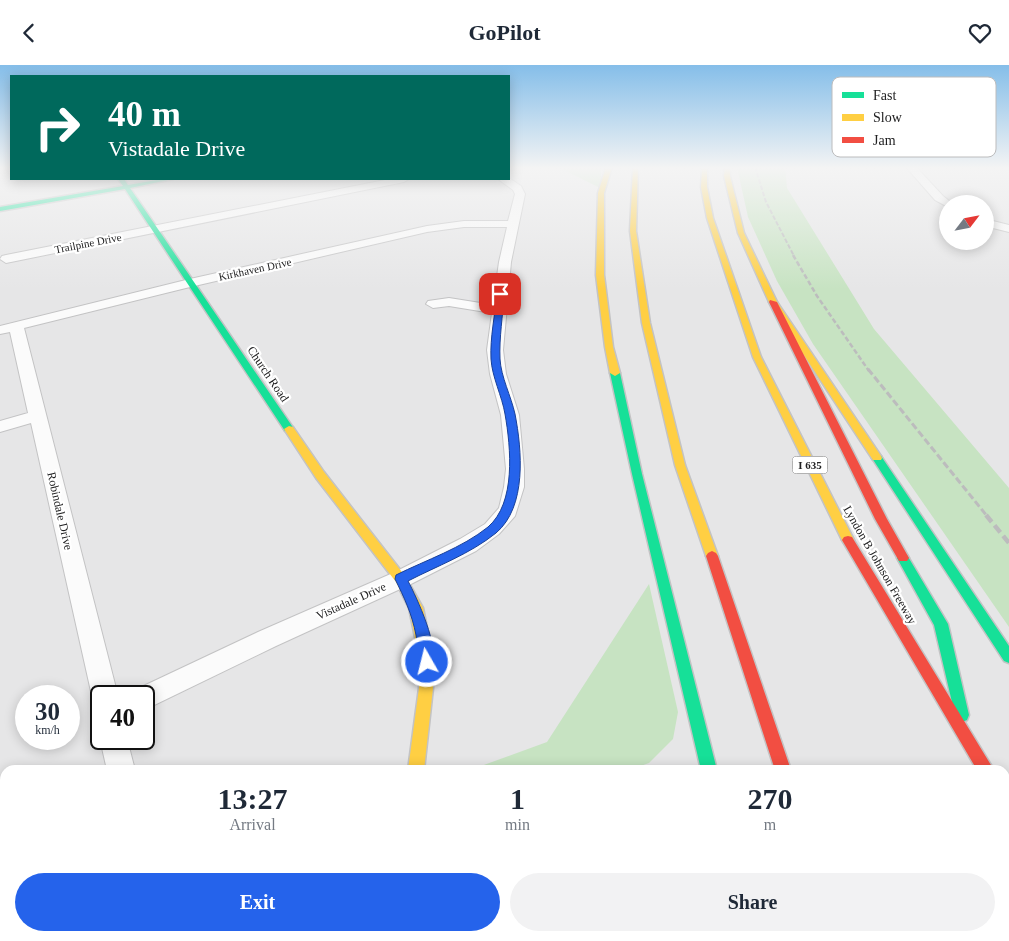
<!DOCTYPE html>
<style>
:root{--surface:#fff;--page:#f2f2f3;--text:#1f2937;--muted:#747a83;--accent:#2563eb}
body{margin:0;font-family:Georgia,serif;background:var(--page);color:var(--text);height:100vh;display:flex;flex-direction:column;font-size:19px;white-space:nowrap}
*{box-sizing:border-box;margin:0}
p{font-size:16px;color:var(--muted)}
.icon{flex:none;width:28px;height:28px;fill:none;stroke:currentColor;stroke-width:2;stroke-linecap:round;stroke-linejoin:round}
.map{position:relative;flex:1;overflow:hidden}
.panel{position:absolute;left:0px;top:700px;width:1010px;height:176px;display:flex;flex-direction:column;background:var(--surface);border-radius:15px 15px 0 0;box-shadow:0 2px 12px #0003}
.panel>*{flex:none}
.banner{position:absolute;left:10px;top:10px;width:500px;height:105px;border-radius:0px;box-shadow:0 2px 12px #0003;background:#00695c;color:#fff;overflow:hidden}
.needle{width:32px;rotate:58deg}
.fabs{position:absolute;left:939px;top:130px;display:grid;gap:10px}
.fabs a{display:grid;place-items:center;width:55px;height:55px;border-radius:50%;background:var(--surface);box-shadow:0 2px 12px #0003;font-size:25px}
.speed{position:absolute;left:15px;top:620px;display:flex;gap:10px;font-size:25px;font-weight:700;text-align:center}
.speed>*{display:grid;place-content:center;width:65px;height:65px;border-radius:50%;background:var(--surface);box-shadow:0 2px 12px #0003;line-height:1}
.speed small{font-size:12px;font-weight:400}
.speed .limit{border:2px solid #111;border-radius:8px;background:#fff;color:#111}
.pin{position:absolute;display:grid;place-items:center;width:42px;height:42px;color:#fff;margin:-21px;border-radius:10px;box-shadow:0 2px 8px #0006}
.me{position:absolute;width:55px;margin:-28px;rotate:352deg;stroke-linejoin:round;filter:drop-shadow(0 0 4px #0008)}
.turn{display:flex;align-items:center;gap:18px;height:105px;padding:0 15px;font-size:22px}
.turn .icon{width:65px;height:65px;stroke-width:2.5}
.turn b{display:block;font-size:35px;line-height:42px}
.eta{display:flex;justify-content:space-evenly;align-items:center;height:85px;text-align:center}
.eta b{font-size:30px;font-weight:700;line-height:35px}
.action{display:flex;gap:10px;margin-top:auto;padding:10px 15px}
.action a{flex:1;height:58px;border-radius:30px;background:var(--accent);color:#fff;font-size:20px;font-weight:700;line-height:58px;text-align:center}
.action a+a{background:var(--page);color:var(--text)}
header{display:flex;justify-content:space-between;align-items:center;height:65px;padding:0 15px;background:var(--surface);font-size:22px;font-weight:700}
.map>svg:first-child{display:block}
</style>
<header><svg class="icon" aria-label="back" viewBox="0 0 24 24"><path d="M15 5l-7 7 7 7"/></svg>GoPilot<svg class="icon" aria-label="heart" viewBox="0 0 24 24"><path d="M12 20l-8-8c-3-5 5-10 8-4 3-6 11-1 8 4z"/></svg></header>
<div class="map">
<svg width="1009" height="876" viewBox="0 0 1009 876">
<rect width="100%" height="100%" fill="#e6e6e7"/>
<!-- green -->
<path fill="#c7e3c2" d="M558 102H601V123H600Z
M737 102H785L787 123 874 264 1009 423V562L813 279 777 216 748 152Z
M649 519 678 647 673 674 649 698 629 705H470L547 677Z
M596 871H719L721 876H599Z"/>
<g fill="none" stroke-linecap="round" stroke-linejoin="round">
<!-- street casing -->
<g stroke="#c3c3c4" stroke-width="2">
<path id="street" d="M906 102H916L943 131 953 139H948V142L935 135Z
M509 113 521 121 525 129 511 197 503 285 506 309 519 350 524 404V422L515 451 499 469 476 486 409 520 276 581 144 645V631H132L135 625 258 567 393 508 460 474 485 459 499 443 504 422 506 404 501 350 490 309 487 285 492 248 449 241 433 243 426 239 428 236 449 233 493 240 499 197 507 162H464L427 167 190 222 24 263 118 631H101V641L96 639 92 631 31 358 0 367V356L28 348 10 267 0 269V261L190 214 427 161 464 156H508L515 129 513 125 498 114Z
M390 114H409L404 117 6 198 0 194 2 191 6 190Z
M985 154 1009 160V167L985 161Z
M101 672V674H127L135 705H107L100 674Z
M122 871H156L155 876H121Z"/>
</g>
<!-- fast casing -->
<g stroke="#c3c3c4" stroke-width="3">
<path id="fast" d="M118 114H124L128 120 162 114H173L130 123 294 364 293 366H285L125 124 0 146V142L123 121Z
M615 305 620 308 642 409 717 705H701L632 409 610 308Z
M877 390 881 391 1009 581V598L1004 596 872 393Z
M903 488 907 490 948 559 969 650 967 655 962 657 957 655 955 650 934 560 897 493 899 490Z
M385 871H403L402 876H384Z"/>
</g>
<!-- slow casing -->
<g stroke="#c3c3c4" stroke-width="3">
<path id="slow" d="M606 102H612L604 128V210L613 282 620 308 615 311 610 308 605 282 596 210 598 128Z
M633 102H638L636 166 650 258 685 400 718 491 716 494H708L706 491 675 400 642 258 630 166Z
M702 102H707V122L713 153 761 292 854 475 852 478H844L842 475 753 292 707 153 701 122Z
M725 102H730V111L744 168 777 237 881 391 882 393 881 395H873L769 237 738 168 724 111Z
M289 361 293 362 324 407 405 511 423 543 434 597 433 623 424 705H408L419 623 420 597 409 543 396 517 316 413 284 364Z
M1005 728 1009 729V751L1005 750Z
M737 871H755L756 876H738Z"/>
</g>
<!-- jam casing -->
<g stroke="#c3c3c4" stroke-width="3">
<path id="jam" d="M770 235 777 237 887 454 909 493 907 496H899L875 454 769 237Z
M848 471 852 472 994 705H977L842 475 844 472Z
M712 486 716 488 718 491 791 705H775L706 491 708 488Z
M828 871H846L848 876H830Z"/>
</g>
<!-- street -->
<use href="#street" fill="#fbfbfb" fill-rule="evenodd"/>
<!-- fast -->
<use href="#fast" fill="#16e098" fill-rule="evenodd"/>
<!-- slow -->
<use href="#slow" fill="#ffcf43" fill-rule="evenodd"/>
<!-- jam -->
<use href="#jam" fill="#f24e42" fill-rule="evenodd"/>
<!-- rail-far3 -->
<path stroke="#bcbcbd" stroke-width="2" stroke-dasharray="4.5 2" stroke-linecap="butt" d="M755 102 766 137 794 191"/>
<!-- rail-far2 -->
<path stroke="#bcbcbd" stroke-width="2.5" stroke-dasharray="5 2.5" stroke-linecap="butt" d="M793 190 817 231 869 306"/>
<!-- rail-far1 -->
<path stroke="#bcbcbd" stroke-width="3" stroke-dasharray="7 3" stroke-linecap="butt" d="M868 304 987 451"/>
<!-- rail -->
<path stroke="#bcbcbd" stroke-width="4.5" stroke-dasharray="9 4.5" stroke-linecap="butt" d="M986 450 1009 478"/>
</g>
<!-- sky -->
<linearGradient id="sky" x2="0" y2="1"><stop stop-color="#85bee9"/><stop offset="0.46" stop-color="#f4f4f4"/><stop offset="1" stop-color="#f4f4f4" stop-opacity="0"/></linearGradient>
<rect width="1009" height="224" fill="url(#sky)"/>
<!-- route -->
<path fill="#2563eb" stroke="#184099" d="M500 226 504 229C503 250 499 273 500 294 501 312 511 331 515 349 522 385 527 442 496 468 470 489 437 501 408 516 417 533 440 583 432 601L427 603 422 601C417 592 418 580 416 570 412 549 404 532 395 514L396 510C426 495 462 483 488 462 516 438 511 383 505 349 502 331 492 312 491 294 490 272 495 250 497 229Z"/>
<g text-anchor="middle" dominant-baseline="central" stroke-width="4.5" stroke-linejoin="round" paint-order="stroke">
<!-- far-street labels -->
<g font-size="11" fill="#212122" stroke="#fff">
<text transform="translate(88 178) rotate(-11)">Trailpine Drive</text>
<text transform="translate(255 204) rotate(-12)">Kirkhaven Drive</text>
</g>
<!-- shield labels -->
<rect fill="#fff" stroke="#646464" stroke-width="1" x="792.5" y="391.5" width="35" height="17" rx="4"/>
<g font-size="11" font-weight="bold" fill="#212122">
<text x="810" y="400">I 635</text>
</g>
<!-- street labels -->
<g font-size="12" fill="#212122" stroke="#fff">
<text transform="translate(268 309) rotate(56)">Church Road</text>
<text transform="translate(60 446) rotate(77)">Robindale Drive</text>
<text transform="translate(880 500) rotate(60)">Lyndon B Johnson Freeway</text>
<text transform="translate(351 536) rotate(-24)">Vistadale Drive</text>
</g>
</g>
<!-- legend -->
<rect x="832" y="12" width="164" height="80" rx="8" fill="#fff" stroke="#bcbcbd" stroke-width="1"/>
<rect x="842" y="27" width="22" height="6" fill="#16e098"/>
<rect x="842" y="49" width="22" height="7" fill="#ffcf43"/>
<rect x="842" y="72" width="22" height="6" fill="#f24e42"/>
<g font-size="14" fill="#212122">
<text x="873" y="35">Fast</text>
<text x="873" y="57">Slow</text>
<text x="873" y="80">Jam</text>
</g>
</svg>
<div class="fabs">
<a><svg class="needle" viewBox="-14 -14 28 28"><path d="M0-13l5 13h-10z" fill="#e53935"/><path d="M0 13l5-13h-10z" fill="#747a83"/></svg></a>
</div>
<div class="speed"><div>30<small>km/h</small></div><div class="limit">40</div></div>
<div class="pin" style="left:500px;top:229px;background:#d93025"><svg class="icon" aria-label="arrive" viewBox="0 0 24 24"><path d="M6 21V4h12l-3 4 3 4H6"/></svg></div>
<svg class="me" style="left:427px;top:597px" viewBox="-20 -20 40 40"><circle r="17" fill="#2563eb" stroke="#fff" stroke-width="3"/><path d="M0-11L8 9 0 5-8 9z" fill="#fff"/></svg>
<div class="banner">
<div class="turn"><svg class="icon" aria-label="right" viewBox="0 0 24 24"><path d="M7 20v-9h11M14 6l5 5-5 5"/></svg><div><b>40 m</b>Vistadale Drive</div></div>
</div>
<section class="panel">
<div class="eta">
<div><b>13:27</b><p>Arrival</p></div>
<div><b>1</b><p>min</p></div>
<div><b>270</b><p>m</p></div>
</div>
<div class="action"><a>Exit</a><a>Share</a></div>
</section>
</div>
